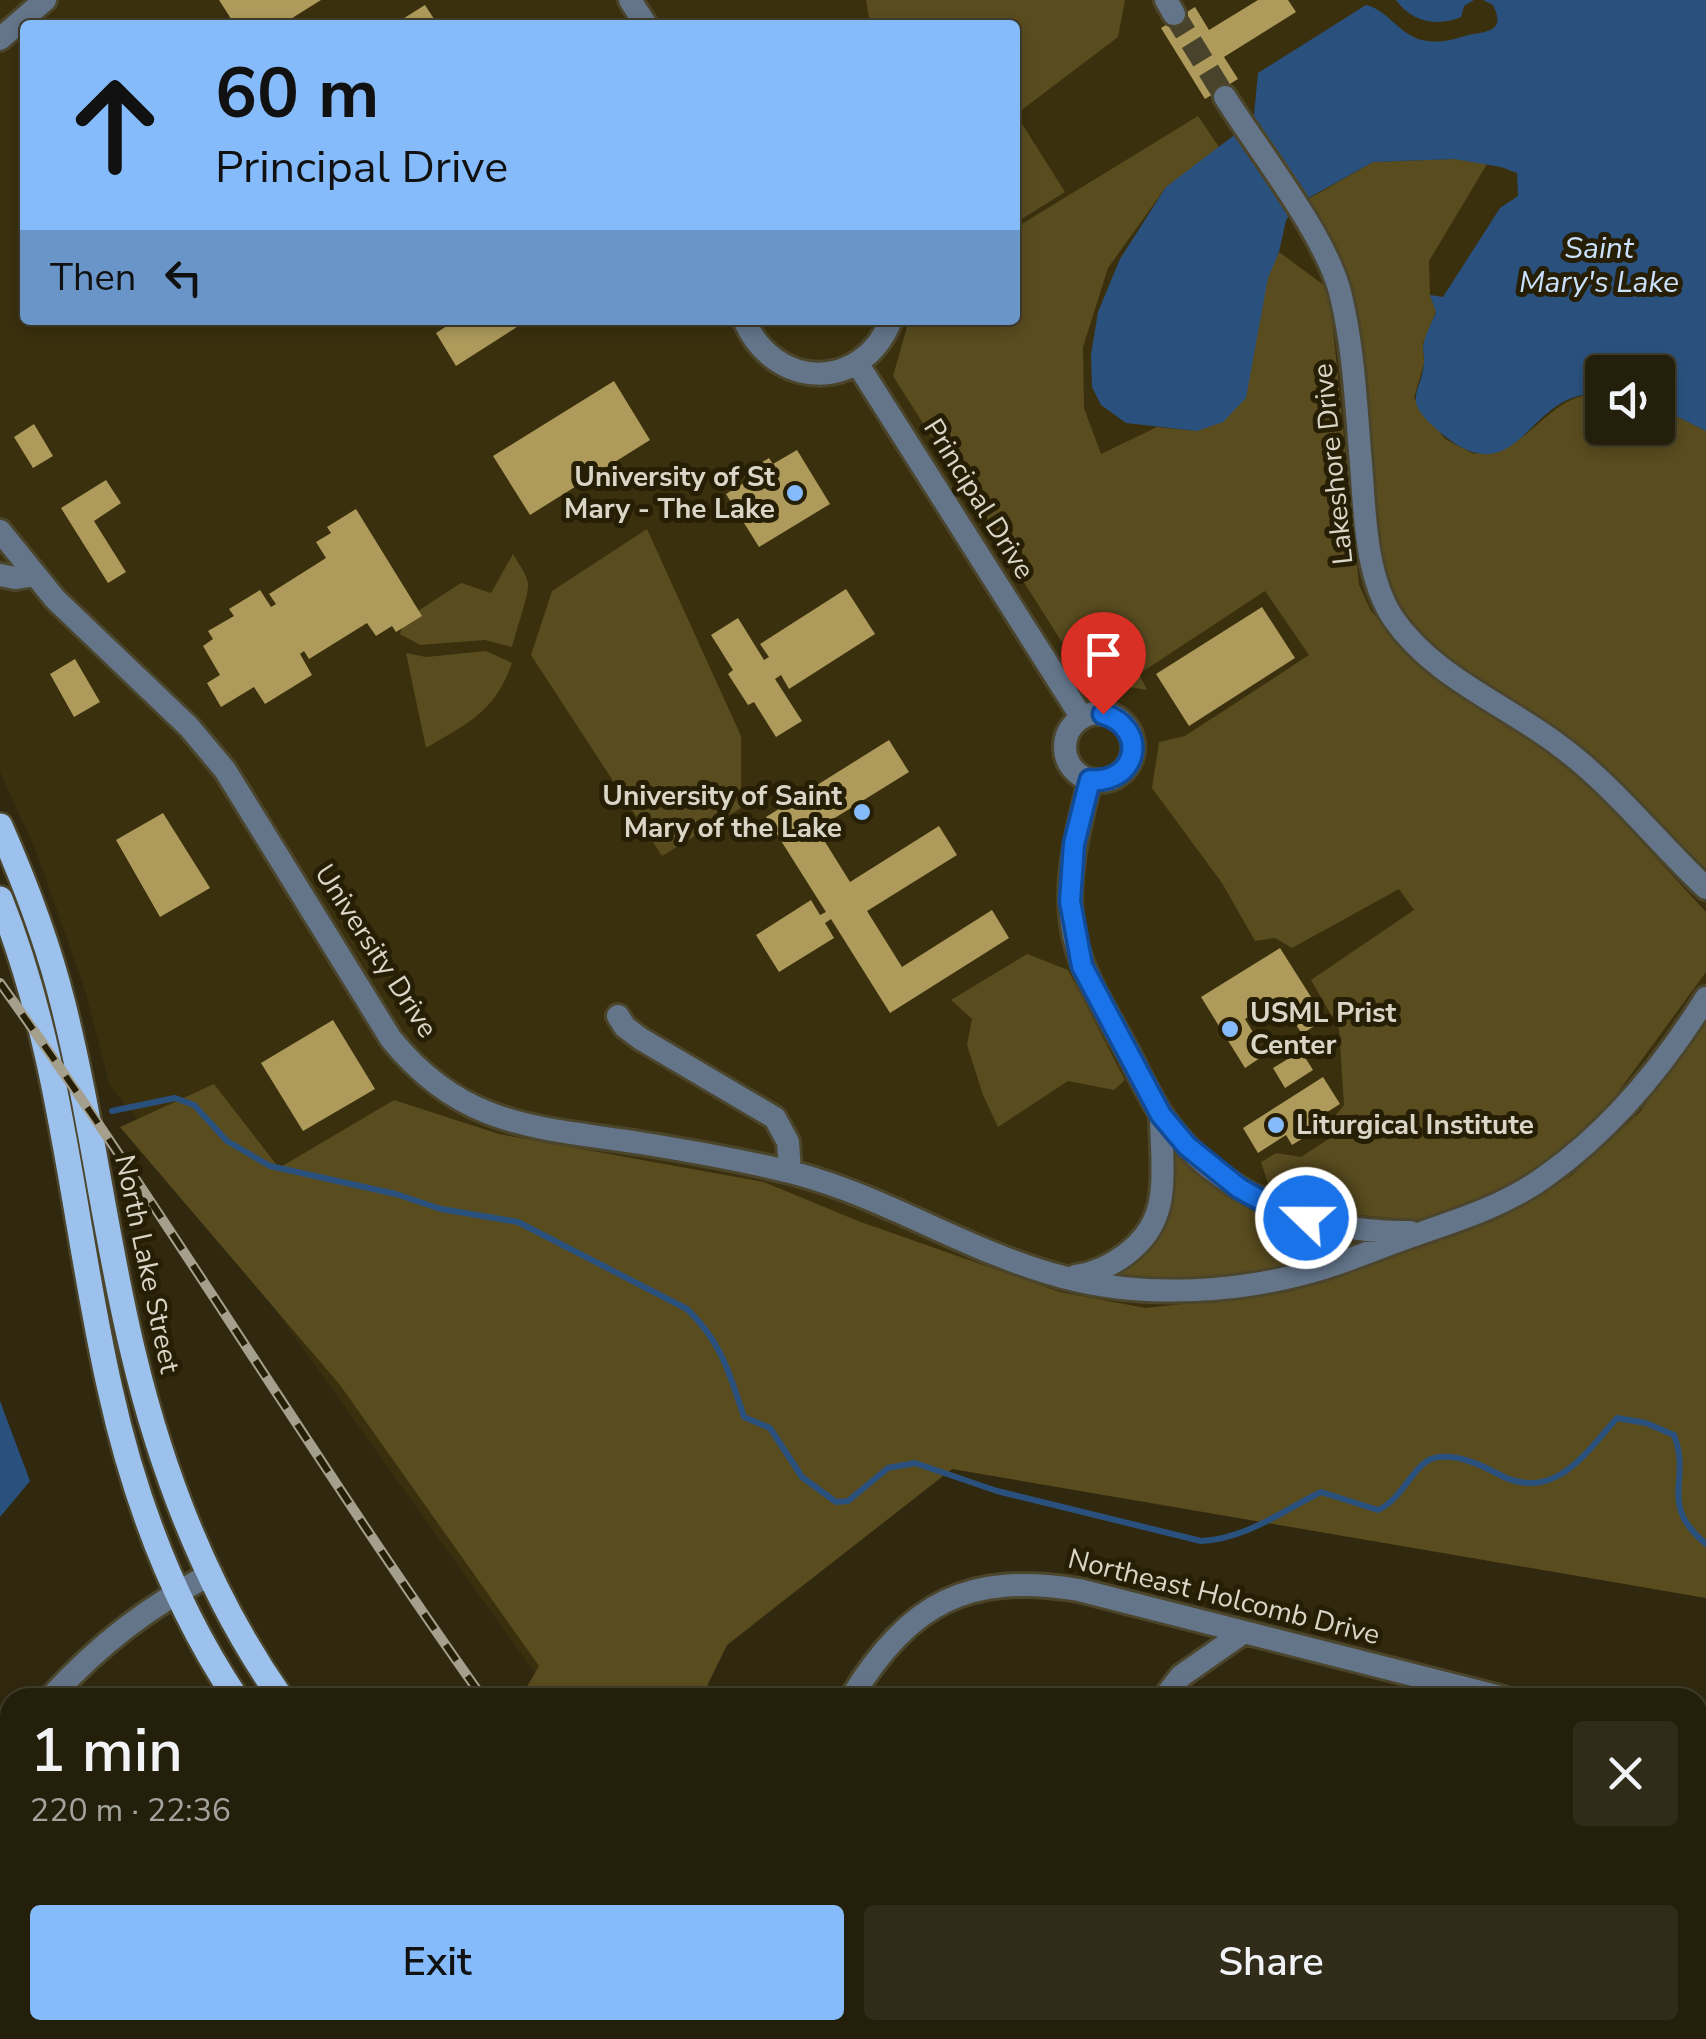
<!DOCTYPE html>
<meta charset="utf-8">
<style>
:root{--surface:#241f0b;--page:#302c19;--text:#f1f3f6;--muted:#a3a29d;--line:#413d2c;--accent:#85bbfb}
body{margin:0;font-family:"Nunito Sans",sans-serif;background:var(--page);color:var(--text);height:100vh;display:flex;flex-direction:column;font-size:38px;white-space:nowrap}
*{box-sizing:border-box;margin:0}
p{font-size:32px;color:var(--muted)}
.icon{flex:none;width:55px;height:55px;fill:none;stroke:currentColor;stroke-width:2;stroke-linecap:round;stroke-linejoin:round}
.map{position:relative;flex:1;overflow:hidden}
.drawer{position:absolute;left:0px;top:1688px;width:1708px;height:352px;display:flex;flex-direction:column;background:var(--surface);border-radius:30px 30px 0 0;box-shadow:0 5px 15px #0003,0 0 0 2px var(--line)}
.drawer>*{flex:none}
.guide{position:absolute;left:20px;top:20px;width:1000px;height:305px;border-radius:10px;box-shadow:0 5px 15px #0003,0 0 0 2px var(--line);background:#85bbfb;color:#111;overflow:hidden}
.tools{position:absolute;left:1585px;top:355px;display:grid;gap:20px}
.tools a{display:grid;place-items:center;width:90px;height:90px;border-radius:10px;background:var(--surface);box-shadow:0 5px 15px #0003,0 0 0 2px var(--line);font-size:50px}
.pin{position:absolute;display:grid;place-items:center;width:85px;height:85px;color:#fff;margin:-102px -42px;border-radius:50% 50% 50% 0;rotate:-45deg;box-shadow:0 0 10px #0007}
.pin .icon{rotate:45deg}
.me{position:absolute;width:110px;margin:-55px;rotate:292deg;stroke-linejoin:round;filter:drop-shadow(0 0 8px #0008)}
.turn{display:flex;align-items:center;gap:35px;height:210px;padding:0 30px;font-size:45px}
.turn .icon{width:130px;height:130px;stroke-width:2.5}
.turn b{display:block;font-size:70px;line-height:85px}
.then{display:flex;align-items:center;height:95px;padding:0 30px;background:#0003;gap:20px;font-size:38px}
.round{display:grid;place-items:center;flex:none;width:105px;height:105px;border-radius:10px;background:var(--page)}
.head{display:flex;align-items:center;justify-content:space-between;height:170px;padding:0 30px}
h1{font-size:60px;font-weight:600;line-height:75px}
.action{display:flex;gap:20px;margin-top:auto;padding:20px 30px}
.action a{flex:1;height:115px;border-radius:10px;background:var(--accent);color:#111;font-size:40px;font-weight:600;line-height:115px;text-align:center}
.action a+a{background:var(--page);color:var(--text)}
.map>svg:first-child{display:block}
</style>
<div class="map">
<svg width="1706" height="2039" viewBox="0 0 1706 2039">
<rect width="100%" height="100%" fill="#30290f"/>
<!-- built -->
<path fill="#3a300e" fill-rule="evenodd" d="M0 0H1706V1598L952 1469 727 1645 552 1697 153 1138 110 1086 84 987 36 851 0 772ZM25 25H1015V320H25ZM1602 372H1658V428H1602Z"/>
<!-- green -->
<path fill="#594c1f" d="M866 0H1125L1118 37 1015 115V25H870Z
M1198 116 1219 147 1166 187 1108 268 1083 347 1084 408 1101 454 1157 427 1197 431 1279 252 1329 289 1359 585 1371 611 1395 638 1578 773 1706 912V972L1605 1110 1533 1173 1490 1196 1425 1221 1348 1214 1294 1198 1268 1183 1261 1162 1276 1153 1301 1157 1336 1134 1331 1121 1344 1105 1339 1029 1311 980 1414 910 1399 889 1292 948 1275 938 1255 941 1222 883 1152 788 1159 742 1185 736 1309 655 1265 591 1139 674 1147 690 1086 680 893 376 909 320H1015V228Z
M1019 119 1065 192 1015 223V121Z
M1454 159 1487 164 1429 261 1430 295 1436 311 1423 344 1424 363 1414 398 1445 439 1474 454C1486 452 1503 451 1513 444 1542 425 1564 390 1602 395V428H1658V407L1706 431V872L1584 754 1447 661 1397 612 1382 576 1359 349 1303 202 1373 162Z
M647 529 741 736V808L662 856 531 655 552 591Z
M513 554C518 563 526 573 528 583 530 591 515 634 512 647L485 640 420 645 400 634 404 620 461 583 491 593Z
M486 651 512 663C495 712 468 723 426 748L406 653 426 657Z
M1027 954 1068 970 1125 1080 1114 1090 1068 1081 998 1127 983 1095 967 1045 972 1019 951 1000Z
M1706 1019V1598L952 1469 727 1645 708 1684 707 1697H521L539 1666 340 1385 120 1127 214 1084 279 1168 394 1100 499 1134 764 1182 858 1221 1060 1292 1146 1308 1289 1292 1500 1217 1572 1175 1640 1112Z
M1171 1143 1278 1217 1294 1255 1372 1239 1290 1270 1165 1284 1116 1275 1152 1245 1172 1204Z"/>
<!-- water -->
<path fill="#2a517d" d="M1396 0H1474L1464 6 1461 17C1436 27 1412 22 1396 0Z
M1483 0H1706V431L1658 407V372H1602V395C1525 384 1521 509 1432 425 1403 398 1421 394 1424 363 1425 361 1423 350 1423 348 1424 336 1432 323 1436 312L1430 295 1443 297 1500 208 1518 196 1517 173 1501 167 1454 159 1373 162 1303 201 1286 220 1279 252 1268 278 1246 398 1223 422 1197 431 1126 423 1101 405 1092 387 1091 355 1098 312 1120 259 1166 187 1233 136 1254 115 1258 73 1366 5C1387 10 1397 31 1418 39 1435 44 1449 41 1465 36 1481 31 1508 35 1493 5Z
M0 1401 30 1481 0 1517Z"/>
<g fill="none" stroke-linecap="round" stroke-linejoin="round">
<!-- stream -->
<path stroke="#2a517d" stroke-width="6" d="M112 1111 175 1098 194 1105 227 1141 270 1166 396 1194 441 1209 518 1222 687 1309C722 1343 729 1372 744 1417L770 1428 802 1477 836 1502 848 1501 888 1468 915 1463 997 1491 1201 1541C1246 1539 1282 1511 1321 1492L1378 1510C1406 1497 1414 1458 1440 1457 1460 1455 1481 1465 1498 1474 1553 1504 1585 1454 1617 1418L1646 1423 1674 1435C1692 1482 1657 1503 1706 1544"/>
</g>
<!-- building -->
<path fill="#ae9b5b" d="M219 0H321L281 25H235Z
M1258 0H1288L1296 12 1224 57 1238 79 1205 99 1161 28 1195 7 1209 30Z
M425 5 438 25H393Z
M456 320H528L456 366 436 333Z
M614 381 650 440 530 515 493 456Z
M34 424 53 456 33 468 14 437Z
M797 450 830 504 759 547 726 494 747 481 743 474 769 458 773 464Z
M106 480 121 503 94 521 126 572 108 583 61 508Z
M356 509 422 616 396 632 392 626 376 636 367 623 309 659 304 651 300 654 312 675 265 704 254 687 221 707 207 683 220 675 203 646 213 639 208 631 234 616 229 609 260 590 271 607 276 604 269 594 326 558 316 542 331 533 327 527Z
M846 589 875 634 789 689 781 675 775 679 802 721 776 737 754 702 748 705 728 674 733 670 711 635 738 618 764 660 769 657 760 644Z
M1262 607 1295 658 1189 726 1156 674Z
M75 659 100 702 74 717 50 674Z
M889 740 909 772 817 829 850 882 939 826 957 855 867 911 902 967 992 910 1009 938 890 1013 831 919 825 923 834 938 779 972 756 935 811 900 820 915 826 912 766 817Z
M163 813 210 888 160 917 116 840Z
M1280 948 1325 1019 1302 1034 1279 998 1261 1009 1245 1019 1266 1054 1245 1068 1201 997Z
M333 1020 375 1089 303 1131 261 1063Z
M1301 1051 1313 1070 1285 1088 1273 1068Z
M1323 1077 1340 1104 1311 1122 1316 1130 1292 1145 1286 1135 1258 1153 1243 1128Z"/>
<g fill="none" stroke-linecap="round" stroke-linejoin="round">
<!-- minor-tunnel -->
<path stroke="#4a432b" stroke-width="22" stroke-dasharray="22 11" stroke-linecap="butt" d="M1174 14 1225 97"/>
<!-- minor casing -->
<g stroke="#4b452c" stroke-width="28">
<path id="minor" d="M630 0 646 25
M1166 0 1174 14
M0 39 45 0
M1225 97C1258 150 1325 234 1340 292 1354 348 1356 406 1361 464 1365 513 1365 575 1393 618 1433 677 1505 704 1560 746 1614 786 1657 842 1706 888
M744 320C774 390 862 393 891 320
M857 363 1082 718
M0 531 55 599 189 727 225 770 391 1039C463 1128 537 1127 640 1143 684 1150 729 1158 773 1168 875 1189 963 1251 1063 1277 1145 1299 1243 1293 1324 1268 1353 1259 1380 1247 1409 1237 1456 1221 1505 1206 1546 1176 1612 1129 1663 1067 1706 998
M0 575 15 578 35 575
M1065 747a34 34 0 1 1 68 0a34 34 0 1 1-68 0Z
M1090 780C1079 827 1065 875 1072 924 1078 968 1102 1004 1123 1043 1136 1066 1148 1095 1163 1117 1216 1196 1318 1234 1410 1232
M618 1016 625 1027 641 1039 775 1118 788 1142 790 1172
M1076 1276C1110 1271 1148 1245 1158 1210 1166 1186 1161 1141 1161 1115
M50 1698C100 1644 146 1608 211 1574
M851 1698C910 1602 968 1572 1079 1590L1504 1698
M1164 1698 1181 1676 1244 1632
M1698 1747 1706 1749
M0 1769 10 1751
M0 1832 10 1835
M1698 1853 1706 1847
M253 2030 261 2039
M991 2030 999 2039
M1271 2039 1276 2030
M1580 2039 1585 2030"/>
</g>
<!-- major casing -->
<g stroke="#4b452c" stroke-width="30">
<path id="major" d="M0 826C25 883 48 943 63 1004 92 1119 105 1237 133 1352 162 1474 209 1595 281 1698
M0 899C63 1056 73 1226 110 1389 134 1498 174 1605 236 1698
M570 2030 581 2039
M618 2030 625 2039"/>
</g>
<!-- minor -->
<use href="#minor" stroke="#64758a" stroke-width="22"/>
<!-- major -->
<use href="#major" stroke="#9dc1ed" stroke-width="25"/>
<!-- rail casing -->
<g stroke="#a5a08e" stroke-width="10">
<path id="rail" d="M0 983C168 1216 316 1464 483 1698
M746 2030 754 2039
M766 2030 774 2039"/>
</g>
<!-- rail -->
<use href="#rail" stroke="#261f06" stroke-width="6" stroke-dasharray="19" stroke-linecap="butt"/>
</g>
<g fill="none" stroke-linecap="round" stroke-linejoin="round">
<!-- route casing -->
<g stroke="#114b97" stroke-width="25">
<path id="route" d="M1103 714C1149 728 1138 784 1090 780L1074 844 1070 901 1082 966 1161 1115 1187 1146 1239 1188 1266 1203 1306 1218"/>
</g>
<!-- route -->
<use href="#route" stroke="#1a73e8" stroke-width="18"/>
</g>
<!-- markers -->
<g fill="#85bbfb" stroke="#261f06" stroke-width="4">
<circle cx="795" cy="493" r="10"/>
<circle cx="862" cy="812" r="10"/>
<circle cx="1230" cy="1029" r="10"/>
<circle cx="1276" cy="1125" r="10"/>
</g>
<g text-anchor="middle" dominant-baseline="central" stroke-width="10" stroke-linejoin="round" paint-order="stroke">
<!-- street labels -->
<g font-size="28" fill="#dad6c7" stroke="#261f06">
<text transform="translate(1333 464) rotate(-96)">Lakeshore Drive</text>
<text transform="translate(979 499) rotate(58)">Principal Drive</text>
<text transform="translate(376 951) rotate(57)">University Drive</text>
<text transform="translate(147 1264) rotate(78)">North Lake Street</text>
<text transform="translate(1224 1597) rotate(14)">Northeast Holcomb Drive</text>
</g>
<!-- poi labels -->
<g font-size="28" font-weight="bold" fill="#dad6c7" stroke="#261f06" text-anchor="end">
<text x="775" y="477">University of St<tspan x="775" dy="32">Mary - The Lake</tspan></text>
<text x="842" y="796">University of Saint<tspan x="842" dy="32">Mary of the Lake</tspan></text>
<text x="1250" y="1013" text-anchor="start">USML Prist<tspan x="1250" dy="32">Center</tspan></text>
<text x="1296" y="1125" text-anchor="start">Liturgical Institute</text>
</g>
<!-- water labels -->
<g font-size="30" font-style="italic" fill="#cbe2ff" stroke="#261f06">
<text x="1599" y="248">Saint<tspan x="1599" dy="34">Mary's Lake</tspan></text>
</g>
</g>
</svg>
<div class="tools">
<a><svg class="icon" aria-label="sound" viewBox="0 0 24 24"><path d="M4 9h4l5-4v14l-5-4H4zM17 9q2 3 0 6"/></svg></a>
</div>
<div class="pin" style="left:1103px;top:714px;background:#d93025"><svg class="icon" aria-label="arrive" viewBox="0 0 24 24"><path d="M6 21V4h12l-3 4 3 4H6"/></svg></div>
<svg class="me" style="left:1306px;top:1218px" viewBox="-20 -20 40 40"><circle r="17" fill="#1a73e8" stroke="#fff" stroke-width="3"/><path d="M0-11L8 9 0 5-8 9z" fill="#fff"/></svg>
<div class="guide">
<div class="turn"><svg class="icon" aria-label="ahead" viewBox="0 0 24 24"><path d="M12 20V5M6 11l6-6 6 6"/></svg><div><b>60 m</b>Principal Drive</div></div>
<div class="then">Then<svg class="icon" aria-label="left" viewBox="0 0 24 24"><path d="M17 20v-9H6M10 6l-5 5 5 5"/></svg></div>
</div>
<section class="drawer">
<div class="head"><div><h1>1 min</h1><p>220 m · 22:36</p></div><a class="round"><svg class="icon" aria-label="close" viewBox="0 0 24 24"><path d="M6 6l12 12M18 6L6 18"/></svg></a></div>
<div class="action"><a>Exit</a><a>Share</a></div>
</section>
</div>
